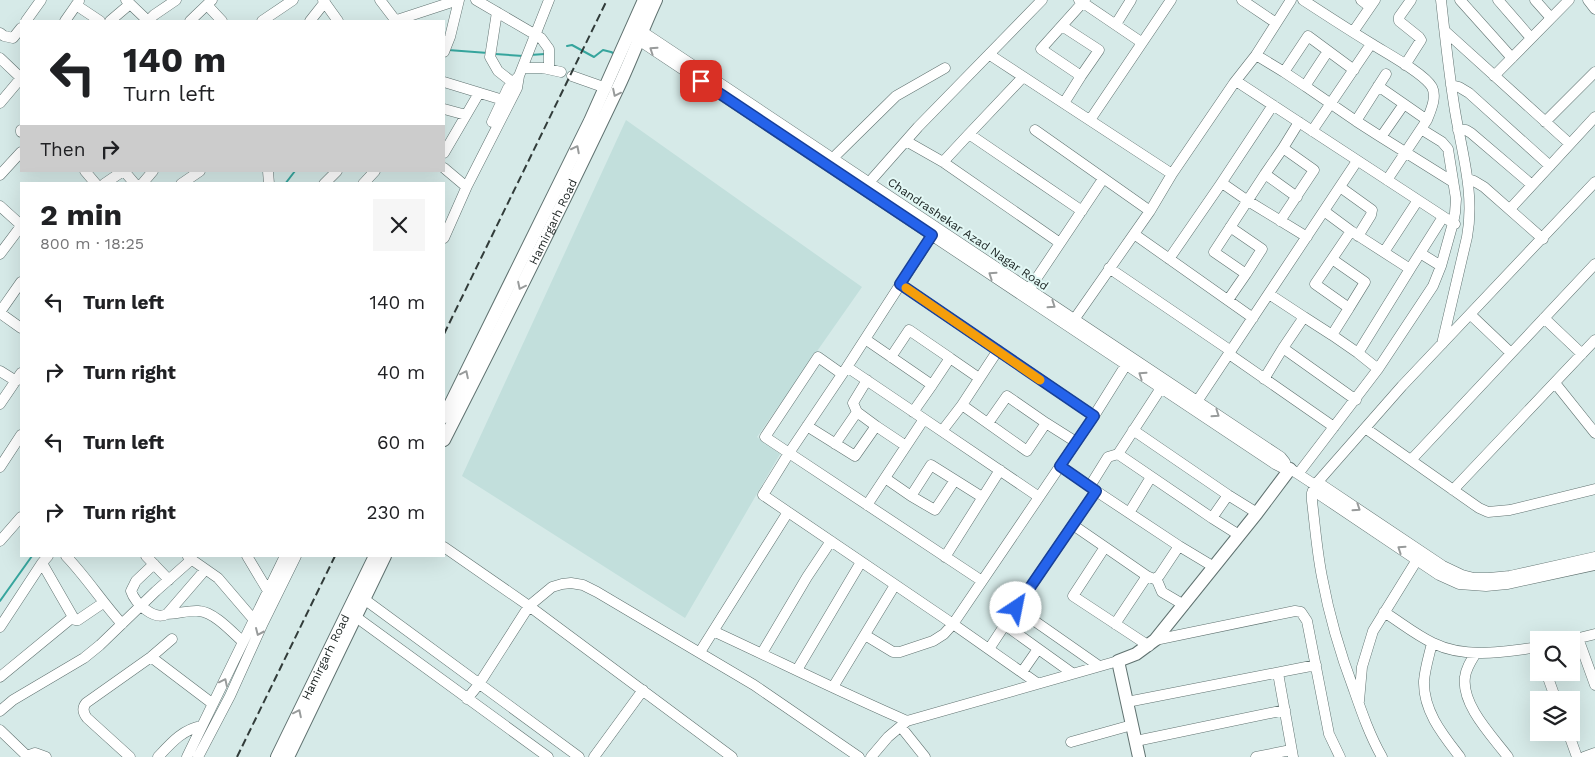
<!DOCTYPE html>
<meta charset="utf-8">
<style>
:root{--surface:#fff;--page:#f6f6f6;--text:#202124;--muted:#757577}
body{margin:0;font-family:"Work Sans",sans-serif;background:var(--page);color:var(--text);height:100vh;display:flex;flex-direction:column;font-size:19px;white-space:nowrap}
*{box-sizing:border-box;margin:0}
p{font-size:16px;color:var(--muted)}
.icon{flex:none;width:28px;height:28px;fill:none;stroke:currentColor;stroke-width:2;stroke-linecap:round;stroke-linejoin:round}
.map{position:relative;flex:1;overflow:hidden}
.drawer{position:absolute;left:20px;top:182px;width:425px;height:375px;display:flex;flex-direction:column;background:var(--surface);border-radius:0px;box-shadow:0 5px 20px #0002}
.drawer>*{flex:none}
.top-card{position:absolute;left:20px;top:20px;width:425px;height:152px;border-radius:0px;box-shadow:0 5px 20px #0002;background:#fff;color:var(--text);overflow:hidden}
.fabs{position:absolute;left:1530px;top:631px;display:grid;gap:10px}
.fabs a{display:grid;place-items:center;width:50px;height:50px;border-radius:0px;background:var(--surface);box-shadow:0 5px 20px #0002;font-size:25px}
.pin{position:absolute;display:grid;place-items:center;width:42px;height:42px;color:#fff;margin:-21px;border-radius:10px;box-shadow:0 2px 8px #0006}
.me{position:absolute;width:55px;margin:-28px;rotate:34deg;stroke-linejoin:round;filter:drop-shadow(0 0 4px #0008)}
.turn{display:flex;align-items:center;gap:18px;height:105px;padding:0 20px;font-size:22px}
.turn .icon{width:65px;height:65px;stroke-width:2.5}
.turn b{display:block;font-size:35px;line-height:42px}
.then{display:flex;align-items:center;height:48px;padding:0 20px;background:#0003;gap:10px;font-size:19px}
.round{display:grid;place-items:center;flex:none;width:52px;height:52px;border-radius:0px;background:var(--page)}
.headline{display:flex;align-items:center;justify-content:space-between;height:85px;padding:0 20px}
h1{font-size:30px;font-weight:700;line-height:38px}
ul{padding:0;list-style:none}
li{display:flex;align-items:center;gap:15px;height:70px;padding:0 20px}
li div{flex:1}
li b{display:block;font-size:19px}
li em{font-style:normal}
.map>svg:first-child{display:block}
</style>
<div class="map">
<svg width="1595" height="757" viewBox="0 0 1595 757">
<rect width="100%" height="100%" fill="#d6eae8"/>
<!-- built -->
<path fill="#c2dfdc" d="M626 120 862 287 757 437 780 454 685 618 462 476Z"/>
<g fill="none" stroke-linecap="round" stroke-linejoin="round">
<!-- stream -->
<path stroke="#36a59d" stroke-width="2" d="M567 46 572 45 594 57 603 50 611 52 615 54
M448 50 488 53
M495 54 523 56
M530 55 545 54
M285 184 295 171
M0 601 32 556"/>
<!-- minor casing -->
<g stroke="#607270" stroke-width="11">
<path id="minor" d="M126 0 148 21
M323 0 338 21
M380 0 396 21
M476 0 541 38 549 49V69
M1079 0 1141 42
M1242 0 1276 23
M1303 0C1326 15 1349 30 1372 44 1386 53 1424 73 1432 87 1437 97 1431 110 1427 120
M1361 0 1370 7
M1441 0C1445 37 1449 74 1455 111 1462 153 1475 194 1467 237L1442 344
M1460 0 1512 58
M1498 0 1531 38
M1535 0 1551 18
M1588 0 1595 9
M76 5 100 21
M207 5 222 21
M497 12 490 57 498 71 512 82
M26 21 41 0
M65 21 79 1
M110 21 130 4
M148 21 154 15 176 0
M190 21 212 0
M262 21 293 0
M310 21 325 2
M394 21 458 0
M1116 24 1131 0
M1062 26 1099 50 1081 76
M637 28 1281 457 1285 462 1286 466
M1445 31 1570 144
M1353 32 1375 0
M0 33 4 36 13 38 21 28
M634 37 1275 464 1281 467 1286 466 1315 485H1322L1325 487 1443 566 1462 575 1474 578H1489L1510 576 1595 557
M444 52 450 37 459 0
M990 55 1172 174
M1256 55 1284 72 1308 36 1354 70
M0 58 21 78
M1405 65 1421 40 1419 37 1399 21V17L1411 0
M523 68H543L561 72
M1284 72 1305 86 1328 51
M1386 74 1356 121 1381 137 1404 104 1427 120 1387 180
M572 76 606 88
M1494 76 1569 0
M1236 81 1453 223 1441 266 1433 286 1378 369 1298 474
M444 82 503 100
M1451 85 1459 87 1469 93 1550 166
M1305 86 1356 121
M1378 86 1404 104
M0 103 21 78
M1064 103 1081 76 1041 49 1085 0
M444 109 466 115
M1090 120 1171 0
M492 122 508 88 519 76
M1545 122 1595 72
M1421 129 1442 142 1448 149 1456 199 1455 213 1453 223 1455 224
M21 130V132
M1035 130 1150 211
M1458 130H1466L1471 133 1532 185
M1312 131 1371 44
M969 134 1023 77
M1381 137 1453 182
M906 141 943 162 1060 243
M1283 148 1299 122
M444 153 479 93
M833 158 896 96 945 68
M943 162 969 134 1082 211
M444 168 463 184
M85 171 96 184
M124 171 135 184
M268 171 269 184
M0 175 21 152
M1468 179 1474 181 1484 187 1543 239
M1222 183 1248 201 1307 237
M104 184 123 171
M142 184 153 171
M181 184 200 171
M324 184 337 171
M363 184 375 171
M866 186 918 127 1042 0
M1340 187 1372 210 1371 215 1358 236
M0 206 21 225
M1510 209 1595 117
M1324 211 1351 231
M1280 221 1314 170 1283 148 1265 174 1297 197
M1230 227 1262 249 1246 274
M1134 234 1253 318
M444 238 467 186 517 88 519 76 549 0
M1384 252 1418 200
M1420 253 1441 266
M0 254 21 226
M1169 259 1220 185 1273 105
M1332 259 1365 282 1349 308
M1109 268 1231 351
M1410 269 1443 217
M900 284 1094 416
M1026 294 1103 179
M1228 300 1246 274 1214 252 1265 174
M0 312 21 282
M0 313 21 328
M1471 315 1511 353
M1304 317 1332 335 1349 308 1315 284 1351 231 1410 269 1358 353 1332 335
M1544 318 1582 354
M1071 324 1150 211 1172 174 1234 83 1256 55 1291 0
M865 339 932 385 950 358 979 378
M1283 348 1356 400
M998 350 962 405 1027 451 1046 423 1076 442
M1358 353 1378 369
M1229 354 1334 427
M891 357 909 330 950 358
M847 367 936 229
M0 371 16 381
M842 374 818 357 765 437 789 453 847 367 924 419 867 505
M1264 379 1283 348 1304 317 1269 294
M1555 383 1595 433
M0 404 21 373
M1194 406 1357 161
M857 412 853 403 867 380
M913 412 932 385
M924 419 1039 497
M988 423 1007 396 1046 423
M807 426 855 456 876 426 906 446
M1365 428 1479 508 1488 512 1510 510 1595 489
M1133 430 1228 495 1212 518 1118 454 1161 388
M942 431 962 405
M835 444 857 412 876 426
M1411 460 1595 264
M1060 466 1096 491 1016 608 1099 666
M0 467 21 435
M885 478 911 496 931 465 982 497
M1315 485 1317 491 1320 495 1439 575 1459 584 1486 586 1507 584 1595 565
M1090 486 1108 457 1118 454
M1453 490 1595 340
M1096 491 1179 546 1214 567
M1228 495 1257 513
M911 496 935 510 955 480
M1129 513 1151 477
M1212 518 1239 535
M1073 525 1105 547 1073 596 1149 646
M0 541 21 517
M444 547 529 606 732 757
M1105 547 1147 576 1115 624
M66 556C87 578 102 602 122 624
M146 556 169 580
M247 556 271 596
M188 557 218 578 254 620
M945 557 1000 470
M154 564 136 581 131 591C135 603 154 621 167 614L205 570
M1147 576 1154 579 1159 576 1179 546
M1156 578 1162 592 1184 605
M364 599 579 757
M1384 612C1400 622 1416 635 1433 643 1465 659 1504 652 1539 647
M167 614C178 614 188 610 199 611 214 612 232 632 243 642
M73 617 75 620H78L103 603
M356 617 548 757
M1005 625 1072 673
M0 627 42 563 48 556
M713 631C778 661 842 693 907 721
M865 635 893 652H900L933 641 944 634 953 624 763 495 789 453 982 581
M1578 638 1595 685
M1155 640 1295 611 1301 612 1307 621 1329 734 1340 757
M1571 640 1595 634
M1432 643C1429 656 1425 668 1424 681 1423 711 1443 735 1460 757
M989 649 1016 608
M700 652 788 512
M762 653 807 577 831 541
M1476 653C1471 661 1466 668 1465 677 1461 705 1493 737 1508 757
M151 657 213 704
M797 670 861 562
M1022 672 1038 649
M1546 672 1556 700
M1278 673 1293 757
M0 677 73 617 42 563
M1037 683 953 624 1094 416 1129 360
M833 687 895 585
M467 699 479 684 529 606 552 587 562 584 571 583 583 585 597 592 754 685 859 757
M1359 701 1362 667 1373 631 1420 555
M1127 702 1316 665
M0 711 13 700 84 658 100 645 156 591 191 560
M901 727 925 757
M0 730 27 756 26 757
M1568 732 1577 757
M1136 741 1285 710
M1071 742 1132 725
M27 756 35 753 46 757
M130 757 87 718C83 713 82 708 86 703L151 657 172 639
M158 757C171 743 183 729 202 726
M187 757 285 556
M198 757 230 696 263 623 296 556
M594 757 643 690
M871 757 888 737 907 721 1118 661
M1256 757 1291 750
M1382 757C1370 736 1362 713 1354 690 1340 653 1329 615 1322 577 1317 552 1315 526 1312 501V493L1315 485 1402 386 1595 182
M1584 757 1595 753"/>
</g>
<!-- major casing -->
<g stroke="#607270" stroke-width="14">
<g id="major">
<path d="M444 417 590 121 644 0"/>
<path id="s1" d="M444 440C503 324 561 208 617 90 631 61 642 30 656 0"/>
<path id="s2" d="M277 757 375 556"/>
<path d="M288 757 385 556"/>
<path d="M1139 757 1118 661 1136 654 1155 640 1257 513 1290 469"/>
</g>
</g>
<!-- minor -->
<use href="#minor" stroke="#fff" stroke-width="10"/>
<!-- major -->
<use href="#major" stroke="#fff" stroke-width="12"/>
<!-- rail -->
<path stroke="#323c3a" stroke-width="2" stroke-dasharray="8 4" stroke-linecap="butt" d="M444 334 607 0
M237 757 335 556"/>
</g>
<!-- one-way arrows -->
<defs><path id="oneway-chevron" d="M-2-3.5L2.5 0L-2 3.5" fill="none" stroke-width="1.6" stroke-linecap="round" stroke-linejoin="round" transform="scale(1.25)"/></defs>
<g stroke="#989b9b">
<use href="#oneway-chevron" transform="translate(653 50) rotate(-146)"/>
<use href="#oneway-chevron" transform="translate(616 93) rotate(116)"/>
<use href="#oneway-chevron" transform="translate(576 149) rotate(-63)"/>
<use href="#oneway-chevron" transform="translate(992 275) rotate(-146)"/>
<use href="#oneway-chevron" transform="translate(521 286) rotate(116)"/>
<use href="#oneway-chevron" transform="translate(1052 305) rotate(34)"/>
<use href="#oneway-chevron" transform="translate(465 374) rotate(-64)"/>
<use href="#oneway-chevron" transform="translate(1142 375) rotate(-146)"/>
<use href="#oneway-chevron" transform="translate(1216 414) rotate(34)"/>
<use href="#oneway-chevron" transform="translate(1357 508) rotate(34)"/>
<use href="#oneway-chevron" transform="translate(1401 549) rotate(-146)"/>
<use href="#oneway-chevron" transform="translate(259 632) rotate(114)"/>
<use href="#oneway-chevron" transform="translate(224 682) rotate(-64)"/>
<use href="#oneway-chevron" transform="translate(298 713) rotate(-64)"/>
</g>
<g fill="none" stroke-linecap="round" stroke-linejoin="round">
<!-- route casing -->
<g stroke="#184099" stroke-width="12">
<path id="route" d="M701 81 932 235 900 284 1094 416 1060 466 1096 491 1016 608"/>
</g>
<!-- route -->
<use href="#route" stroke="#2563eb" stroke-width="9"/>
<!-- slow -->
<path stroke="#f59e0b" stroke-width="9" d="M906 288 1040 380"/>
</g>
<g text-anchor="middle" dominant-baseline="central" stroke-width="4" stroke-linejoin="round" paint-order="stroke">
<!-- street labels -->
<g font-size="12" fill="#192120" stroke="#e3f8f5">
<text stroke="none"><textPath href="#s1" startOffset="244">Hamirgarh Road</textPath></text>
<text transform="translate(968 234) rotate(34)">Chandrashekar Azad Nagar Road</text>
<text stroke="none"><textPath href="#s2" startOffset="111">Hamirgarh Road</textPath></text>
</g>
</g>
</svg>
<div class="fabs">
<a><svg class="icon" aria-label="search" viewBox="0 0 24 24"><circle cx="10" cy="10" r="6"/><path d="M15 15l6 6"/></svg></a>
<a><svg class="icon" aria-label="layers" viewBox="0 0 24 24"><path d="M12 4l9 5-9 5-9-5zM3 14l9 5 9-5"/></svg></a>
</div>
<div class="pin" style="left:701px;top:81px;background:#d93025"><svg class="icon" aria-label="arrive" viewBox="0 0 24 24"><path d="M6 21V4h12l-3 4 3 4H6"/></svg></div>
<svg class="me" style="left:1016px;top:608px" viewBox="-20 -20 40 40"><circle r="19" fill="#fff"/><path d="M0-13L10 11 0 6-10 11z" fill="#2563eb"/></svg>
<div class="top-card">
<div class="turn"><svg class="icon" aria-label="left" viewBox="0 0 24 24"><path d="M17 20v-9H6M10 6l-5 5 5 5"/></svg><div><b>140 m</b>Turn left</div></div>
<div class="then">Then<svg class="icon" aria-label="right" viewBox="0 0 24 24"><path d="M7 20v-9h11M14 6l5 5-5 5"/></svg></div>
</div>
<section class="drawer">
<div class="headline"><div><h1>2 min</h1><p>800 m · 18:25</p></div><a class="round"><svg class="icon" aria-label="close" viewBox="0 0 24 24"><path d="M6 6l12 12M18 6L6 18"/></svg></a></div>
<ul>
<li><svg class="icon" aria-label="left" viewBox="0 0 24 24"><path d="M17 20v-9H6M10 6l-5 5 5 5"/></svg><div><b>Turn left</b></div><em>140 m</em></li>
<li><svg class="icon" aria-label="right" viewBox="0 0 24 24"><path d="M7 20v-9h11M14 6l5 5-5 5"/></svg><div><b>Turn right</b></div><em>40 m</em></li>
<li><svg class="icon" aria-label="left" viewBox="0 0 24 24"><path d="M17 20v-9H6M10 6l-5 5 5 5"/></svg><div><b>Turn left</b></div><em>60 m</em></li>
<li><svg class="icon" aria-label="right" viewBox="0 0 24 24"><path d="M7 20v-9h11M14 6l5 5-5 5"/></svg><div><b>Turn right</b></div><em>230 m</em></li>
</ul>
</section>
</div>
